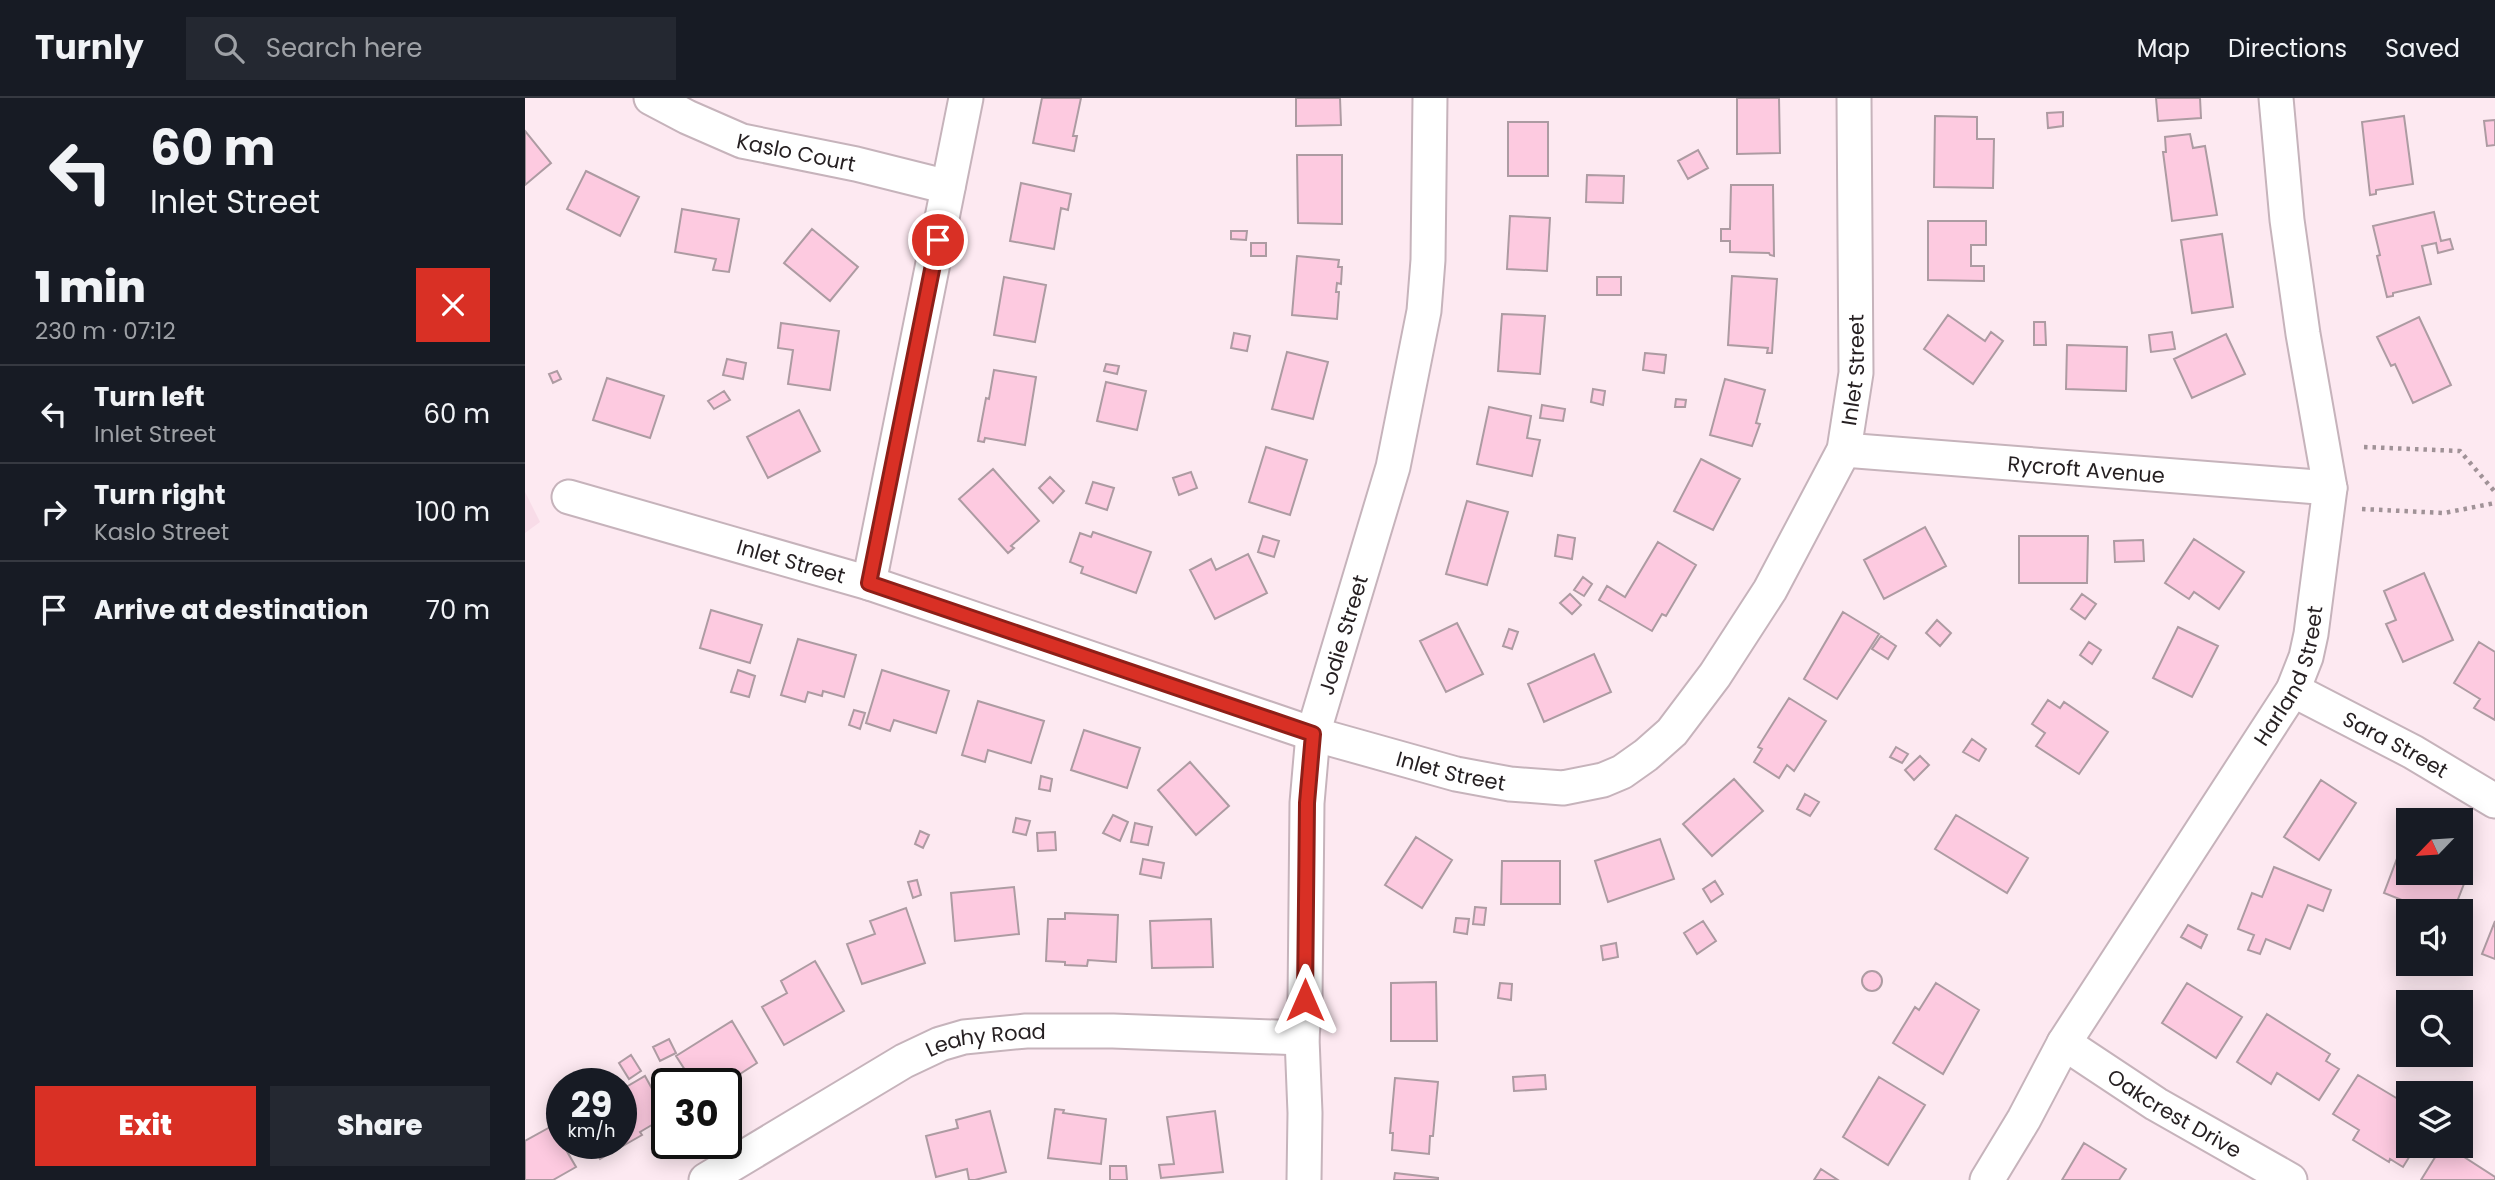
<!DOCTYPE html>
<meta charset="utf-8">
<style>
:root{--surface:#171b24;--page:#242831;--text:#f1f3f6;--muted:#9ea1a6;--line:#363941;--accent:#d93025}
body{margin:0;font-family:Poppins,sans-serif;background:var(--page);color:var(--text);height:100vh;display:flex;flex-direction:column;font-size:26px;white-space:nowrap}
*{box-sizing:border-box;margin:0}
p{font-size:23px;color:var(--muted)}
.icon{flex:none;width:38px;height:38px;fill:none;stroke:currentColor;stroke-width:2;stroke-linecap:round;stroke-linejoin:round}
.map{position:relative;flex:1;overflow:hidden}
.sheet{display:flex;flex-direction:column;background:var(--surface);width:525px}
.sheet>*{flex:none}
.top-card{background:#171b24;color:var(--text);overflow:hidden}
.needle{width:46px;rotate:245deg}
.tools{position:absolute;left:1871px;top:710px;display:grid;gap:14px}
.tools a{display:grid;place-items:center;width:77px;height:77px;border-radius:0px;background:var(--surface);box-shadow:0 4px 18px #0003;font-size:35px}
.speed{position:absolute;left:21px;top:970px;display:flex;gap:14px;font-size:35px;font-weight:700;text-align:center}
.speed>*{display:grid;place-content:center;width:91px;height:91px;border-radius:50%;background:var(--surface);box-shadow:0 4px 18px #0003;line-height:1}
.speed small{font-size:18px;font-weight:400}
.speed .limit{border:4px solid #111;border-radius:10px;background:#fff;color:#111}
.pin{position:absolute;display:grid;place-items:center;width:60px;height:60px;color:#fff;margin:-30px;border:4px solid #fff;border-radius:50%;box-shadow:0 2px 7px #0007}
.me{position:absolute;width:77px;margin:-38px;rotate:0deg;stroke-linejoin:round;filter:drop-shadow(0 0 5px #0008)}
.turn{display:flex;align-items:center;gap:24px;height:147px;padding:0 35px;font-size:32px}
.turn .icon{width:91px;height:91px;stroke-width:2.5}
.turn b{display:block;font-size:49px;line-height:60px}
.round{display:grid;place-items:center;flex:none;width:74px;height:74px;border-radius:0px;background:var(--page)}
.headline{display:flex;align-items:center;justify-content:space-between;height:119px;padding:0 35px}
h1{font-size:42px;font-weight:800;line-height:52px}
.cta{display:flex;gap:14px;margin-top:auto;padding:14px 35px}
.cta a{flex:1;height:80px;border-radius:0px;background:var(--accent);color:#fff;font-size:28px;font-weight:800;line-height:80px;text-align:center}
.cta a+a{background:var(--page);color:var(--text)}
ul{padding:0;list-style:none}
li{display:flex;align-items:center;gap:21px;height:98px;padding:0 35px;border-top:2px solid var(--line)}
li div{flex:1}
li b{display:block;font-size:26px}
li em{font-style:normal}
header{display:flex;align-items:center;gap:42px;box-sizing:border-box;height:98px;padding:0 35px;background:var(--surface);border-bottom:2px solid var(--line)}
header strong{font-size:33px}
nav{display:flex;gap:38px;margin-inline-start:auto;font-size:24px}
.search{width:490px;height:63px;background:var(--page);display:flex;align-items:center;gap:18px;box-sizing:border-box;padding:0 24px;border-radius:0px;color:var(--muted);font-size:26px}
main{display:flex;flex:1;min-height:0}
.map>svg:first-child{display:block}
</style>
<header>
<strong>Turnly</strong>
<div class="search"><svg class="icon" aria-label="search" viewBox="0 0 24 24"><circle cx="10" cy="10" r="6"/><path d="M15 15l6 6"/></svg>Search here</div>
<nav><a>Map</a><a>Directions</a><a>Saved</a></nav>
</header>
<main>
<section class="sheet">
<div class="top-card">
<div class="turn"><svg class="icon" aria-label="left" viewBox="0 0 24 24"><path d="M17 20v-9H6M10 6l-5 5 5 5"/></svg><div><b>60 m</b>Inlet Street</div></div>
</div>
<div class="headline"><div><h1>1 min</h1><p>230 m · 07:12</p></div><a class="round" style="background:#d93025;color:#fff"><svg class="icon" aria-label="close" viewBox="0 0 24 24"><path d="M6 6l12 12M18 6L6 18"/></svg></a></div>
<ul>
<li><svg class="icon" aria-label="left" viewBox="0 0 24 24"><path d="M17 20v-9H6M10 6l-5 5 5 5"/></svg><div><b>Turn left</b><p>Inlet Street</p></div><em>60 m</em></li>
<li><svg class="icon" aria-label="right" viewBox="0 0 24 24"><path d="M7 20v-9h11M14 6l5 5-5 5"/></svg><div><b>Turn right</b><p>Kaslo Street</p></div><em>100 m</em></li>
<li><svg class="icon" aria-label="arrive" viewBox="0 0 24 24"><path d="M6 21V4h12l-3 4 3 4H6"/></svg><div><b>Arrive at destination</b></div><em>70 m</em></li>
</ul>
<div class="cta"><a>Exit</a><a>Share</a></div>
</section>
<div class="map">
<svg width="1970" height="1082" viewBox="0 0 1970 1082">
<rect width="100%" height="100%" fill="#fde9f1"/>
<!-- built -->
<path fill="#f8dce8" d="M0 394 15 424 0 435Z"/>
<!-- building -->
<path fill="#fdcae0" stroke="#ad9ba2" stroke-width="2" d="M517 0H556L548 38H552L549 53 508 45Z
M771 0H815L816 27 771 28Z
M1212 0H1254L1255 55 1212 56Z
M1631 0H1675L1676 20 1633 23Z
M1538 14V28L1523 30 1522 15Z
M1410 18 1452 19V41H1469L1468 90 1409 89Z
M1879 18 1888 86 1851 92V96L1845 97 1837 24Z
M1970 22V47L1962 48 1959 23Z
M983 24H1023V78H983Z
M0 33 26 65 0 87Z
M1665 36 1668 50 1680 48 1692 117 1647 123 1638 54H1641L1640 39Z
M1173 52 1183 70 1163 81 1153 63Z
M772 57H817V126L773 125Z
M61 73 114 99 95 138 42 111Z
M1062 77 1099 78 1098 105 1061 104Z
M496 85 546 96 543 112 536 110 529 151 485 143Z
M1206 87H1248L1249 158 1245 157 1244 155 1205 154V143H1196V131H1205Z
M157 111 214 121 204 174 188 172 191 161 150 154Z
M1909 114 1916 143 1925 141 1928 151 1913 155 1911 145 1897 148 1906 186 1868 195V198L1862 199 1852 158 1855 157 1848 128Z
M985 118 1025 120 1022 173 982 171Z
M1403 123H1461V147H1446V168H1459V183L1403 182Z
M287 131 333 169 305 203 259 165Z
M706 133H722L721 142 706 141Z
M1697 136 1708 209 1667 215 1656 142Z
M726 145H741V158H726Z
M772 158 814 162 813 169H817L816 186 812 185 811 194H814L812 221 767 217Z
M1207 178 1252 181 1247 255H1242L1243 250 1203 247Z
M479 179 521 187 510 244 469 237Z
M1072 179H1096V197H1072Z
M977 216 1020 218 1015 276 973 273Z
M1423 217 1460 243 1466 234 1478 243 1448 286 1399 251Z
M1894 219 1926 287 1888 305 1870 266 1866 268 1852 239Z
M1509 224H1520L1521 247H1509Z
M256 225 314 233 305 292 263 286 268 252 253 250Z
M1647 234 1650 251 1626 254 1624 237Z
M709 235 725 238 722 253 706 250Z
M1701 236 1720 276 1667 300 1649 261Z
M1542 247 1602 249 1601 293 1541 291Z
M762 254 803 264 788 321 747 311Z
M1120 255 1141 257 1139 275 1118 272Z
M202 261 221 265 218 281 198 277Z
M581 266 594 268 592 276 579 273Z
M469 272 511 279 500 347 460 340 459 344 453 343 461 300 464 301Z
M32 273 36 281 28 285 24 276Z
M82 280 139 298 125 340 68 322Z
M1200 281 1240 292 1231 325 1235 326 1227 348 1185 337Z
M581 284 621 293 612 332 572 323Z
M1068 291 1080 293 1078 307 1066 304Z
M199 293 205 302 189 311 183 303Z
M1151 301 1161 302 1160 309H1150Z
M1017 307 1040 311 1038 323 1015 320Z
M964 309 1006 318 1002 340 1015 342 1007 378 952 366Z
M274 312 295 353 243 380 222 339Z
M741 349 782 362 765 417 724 404Z
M1176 361 1215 381 1188 432 1149 413Z
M468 371 514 423 486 448 489 450 483 455 434 401Z
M666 374 672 390 654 397 648 380Z
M525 379 539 393 528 405 514 390Z
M568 384 589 390 582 412 561 405Z
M942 403 983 414 962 487 921 476Z
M1400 429 1421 468 1359 501 1339 462Z
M568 434 626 454 611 495 556 475 558 469 545 464 555 435 566 439Z
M1033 437 1050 440 1047 461 1030 458Z
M738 438 754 443 749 459 733 454Z
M1494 438H1563L1562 485H1494Z
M1669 441 1719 474 1694 511 1669 494 1664 501 1640 485Z
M1618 442 1619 463 1590 464 1589 443Z
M1133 444 1171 467 1141 518 1137 516 1127 533 1074 502 1082 488 1100 499Z
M723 456 742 495 690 521 665 472 686 461 691 472Z
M1899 475 1928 542 1878 564 1861 526 1871 522 1859 493Z
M1058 479 1067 486 1059 498 1049 492Z
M1045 496 1056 507 1047 516 1035 505Z
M1557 496 1571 506 1560 521 1546 511Z
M186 512 237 527 225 565 175 550Z
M1318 514 1354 536 1312 601 1279 581Z
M1412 522 1426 535 1415 548 1401 535Z
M932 525 958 576 921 594 895 543Z
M1653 529 1693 548 1667 599 1628 580Z
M984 531 993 534 987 551 978 548Z
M1356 538 1371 548 1363 561 1347 551Z
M273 541 331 557 319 599 298 593 297 598 283 594 280 604 256 597Z
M1564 544 1576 552 1567 566 1555 557Z
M1954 544 1970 554V622L1949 610 1955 601 1929 585Z
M1069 556 1086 594 1019 624 1003 586Z
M213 572 230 578 224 599 206 594Z
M357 572 424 593 411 635 369 622 365 633 341 625Z
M1264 600 1301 623 1269 673 1262 667 1254 680 1229 664 1237 651 1233 649Z
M1523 602 1535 610 1539 604 1583 634 1554 676 1511 648 1520 635 1507 626Z
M453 603 519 623 506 665 463 652 460 664 437 657Z
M329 612 340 615 335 631 324 627Z
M559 632 615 650 602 690 546 672Z
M1447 641 1461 651 1454 663 1438 654Z
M1371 649 1383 656 1377 665 1365 659Z
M1395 658 1404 667 1389 682 1380 672Z
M665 664 704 708 671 737 633 692Z
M516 678 527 681 525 693 514 691Z
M1209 681 1238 713 1187 758 1158 726Z
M1796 682 1831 705 1794 762 1759 739Z
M1280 696 1294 704 1285 718 1272 711Z
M588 717 603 724 595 743 578 735Z
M1431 717 1503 760 1482 795 1410 751Z
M491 720 505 723 501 737 488 734Z
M610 725 627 729 623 747 606 744Z
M395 733 404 737 398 750 390 746Z
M530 734 531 752 513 753 512 735Z
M891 739 927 762 897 810 860 787Z
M1135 741 1149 781 1083 804 1070 763Z
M1879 742 1883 743V775H1934L1942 778 1928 814H1907L1859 795Z
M618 761 639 765 636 780 615 776Z
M977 763H1035V806H976Z
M1749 769 1806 792 1798 813 1783 807 1765 851 1741 841 1735 856 1723 852 1729 837 1713 831 1727 795 1737 799Z
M392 782 396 797 388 800 383 784Z
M1190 783 1198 796 1186 804 1178 791Z
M489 789 494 836 430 843 426 795Z
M950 809 961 810 959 827 948 826Z
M381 810 400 865 337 886 322 846 350 836 345 823Z
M540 815 593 817 591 864 563 862 562 868 540 867V864L521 863 523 821H540Z
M931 820 944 821 942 836 929 834Z
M686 821 688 869 627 870 625 823Z
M1178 823 1191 843 1172 856 1159 835Z
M1970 823V861L1957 856Z
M1663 827 1682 837 1676 850 1656 839Z
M1091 845 1093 859 1078 862 1076 848Z
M290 863 319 913 259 947 237 909 262 895 256 883Z
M1337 883a10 10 0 1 1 20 0a10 10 0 1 1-20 0Z
M911 884 912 943H866V885Z
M975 885 987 886 986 902 973 900Z
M1411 885 1454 912 1418 976 1368 945 1390 909 1394 912Z
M1662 885 1717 919 1691 960 1637 925Z
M1742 916 1805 956 1801 963 1814 971 1794 1002 1752 975 1746 986 1712 964Z
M207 923 232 965 201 985H151L148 980 160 972 151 958Z
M144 941 151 955 135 963 128 949Z
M106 957 116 973 104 981 94 965Z
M1020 977 1021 991 989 993 988 979Z
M1833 977 1883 1007V1048H1891L1878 1069 1865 1061 1864 1064 1828 1042 1834 1032 1808 1016Z
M120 978 142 1018 115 1034 117 1037 75 1061 66 1045H96V992Z
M1354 979 1400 1007 1363 1067 1318 1039Z
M870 980 913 984 908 1038H905L904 1056 867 1052 868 1035H865Z
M530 1011 539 1012 538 1015 581 1021 576 1066 523 1060Z
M465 1013 481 1074 450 1082H444L442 1071 411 1079 401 1038 433 1030 431 1022Z
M690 1013 698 1074 636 1080 634 1067 649 1066 642 1019Z
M27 1028 51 1069 28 1082H0V1043Z
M1559 1045 1601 1071 1594 1082H1537Z
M1917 1048H1922L1970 1079V1082H1896Z
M585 1068H601L602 1082H585Z
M1296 1071 1313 1082H1289Z
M870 1075 913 1080V1082H869Z"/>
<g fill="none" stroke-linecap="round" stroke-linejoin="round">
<!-- street casing -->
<g stroke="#c6b3bb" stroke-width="37">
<g id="street">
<path id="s1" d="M126 0 162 19 217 43 331 66 423 89"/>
<path id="s2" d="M1319 352 1805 390"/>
<path id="s3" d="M44 399 344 485 788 636 931 676 985 686 1038 690 1078 682 1097 674 1121 657 1147 634 1190 577 1245 492 1319 352 1331 275 1329 0"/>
<path d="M344 485 441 0"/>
<path id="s4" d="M1768 592 1888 654 1970 703"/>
<path id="s5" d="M1539 945 1631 1006 1765 1082"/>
<path id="s6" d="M181 1082 379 963 415 946 439 939 501 933H588L777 940"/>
<path id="s7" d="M779 1082 780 1015 777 940 780 902 782 705 788 636 868 369 899 213 903 162 905 0"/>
<path id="s8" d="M1462 1082 1499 1021 1539 945 1768 592 1781 559 1786 536 1805 390 1778 236 1762 122 1751 0"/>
</g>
</g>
<!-- path -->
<path stroke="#a09297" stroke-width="4.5" stroke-dasharray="3.5 5" stroke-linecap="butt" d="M1839 349 1935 353 1970 394
M1837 411 1919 415 1970 405"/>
<!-- street -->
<use href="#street" stroke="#fff" stroke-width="33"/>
</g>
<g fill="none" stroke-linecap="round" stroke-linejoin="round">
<!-- route casing -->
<g stroke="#8d1f18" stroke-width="18">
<path id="route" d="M413 142 344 485 788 636 782 705 780 902"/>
</g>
<!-- route -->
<use href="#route" stroke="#d93025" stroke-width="12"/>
</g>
<g text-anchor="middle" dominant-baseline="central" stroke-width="5" stroke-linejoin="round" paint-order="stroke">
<!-- street labels -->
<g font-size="21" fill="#251f21" stroke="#fdfdfd">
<text stroke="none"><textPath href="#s1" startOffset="156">Kaslo Court</textPath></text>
<text stroke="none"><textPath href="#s3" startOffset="1575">Inlet Street</textPath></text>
<text stroke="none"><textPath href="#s2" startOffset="243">Rycroft Avenue</textPath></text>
<text stroke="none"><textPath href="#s3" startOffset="231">Inlet Street</textPath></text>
<text stroke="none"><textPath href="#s7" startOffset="550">Jodie Street</textPath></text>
<text stroke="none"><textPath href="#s8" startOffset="590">Harland Street</textPath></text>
<text stroke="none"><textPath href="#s4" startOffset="116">Sara Street</textPath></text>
<text stroke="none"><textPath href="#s3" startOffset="924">Inlet Street</textPath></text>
<text stroke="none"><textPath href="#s6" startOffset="317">Leahy Road</textPath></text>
<text stroke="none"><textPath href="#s5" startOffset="131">Oakcrest Drive</textPath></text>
</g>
</g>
</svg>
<div class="tools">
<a><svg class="needle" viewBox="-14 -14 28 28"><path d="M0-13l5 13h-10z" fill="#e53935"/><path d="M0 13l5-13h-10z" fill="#9ea1a6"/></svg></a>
<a><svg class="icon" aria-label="sound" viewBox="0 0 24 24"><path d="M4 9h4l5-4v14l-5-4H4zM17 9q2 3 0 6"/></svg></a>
<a><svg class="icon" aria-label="search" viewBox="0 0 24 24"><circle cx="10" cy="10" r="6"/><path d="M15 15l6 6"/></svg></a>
<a><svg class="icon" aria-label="layers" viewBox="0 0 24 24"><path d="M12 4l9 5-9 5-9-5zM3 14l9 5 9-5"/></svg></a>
</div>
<div class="speed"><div>29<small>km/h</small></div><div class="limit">30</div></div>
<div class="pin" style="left:413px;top:142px;background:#d93025"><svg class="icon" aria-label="arrive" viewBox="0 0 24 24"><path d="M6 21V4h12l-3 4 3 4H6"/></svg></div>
<svg class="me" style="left:780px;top:902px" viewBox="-20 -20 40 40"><path d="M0-17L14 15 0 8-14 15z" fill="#d93025" stroke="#fff" stroke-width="4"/></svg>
</div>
</main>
